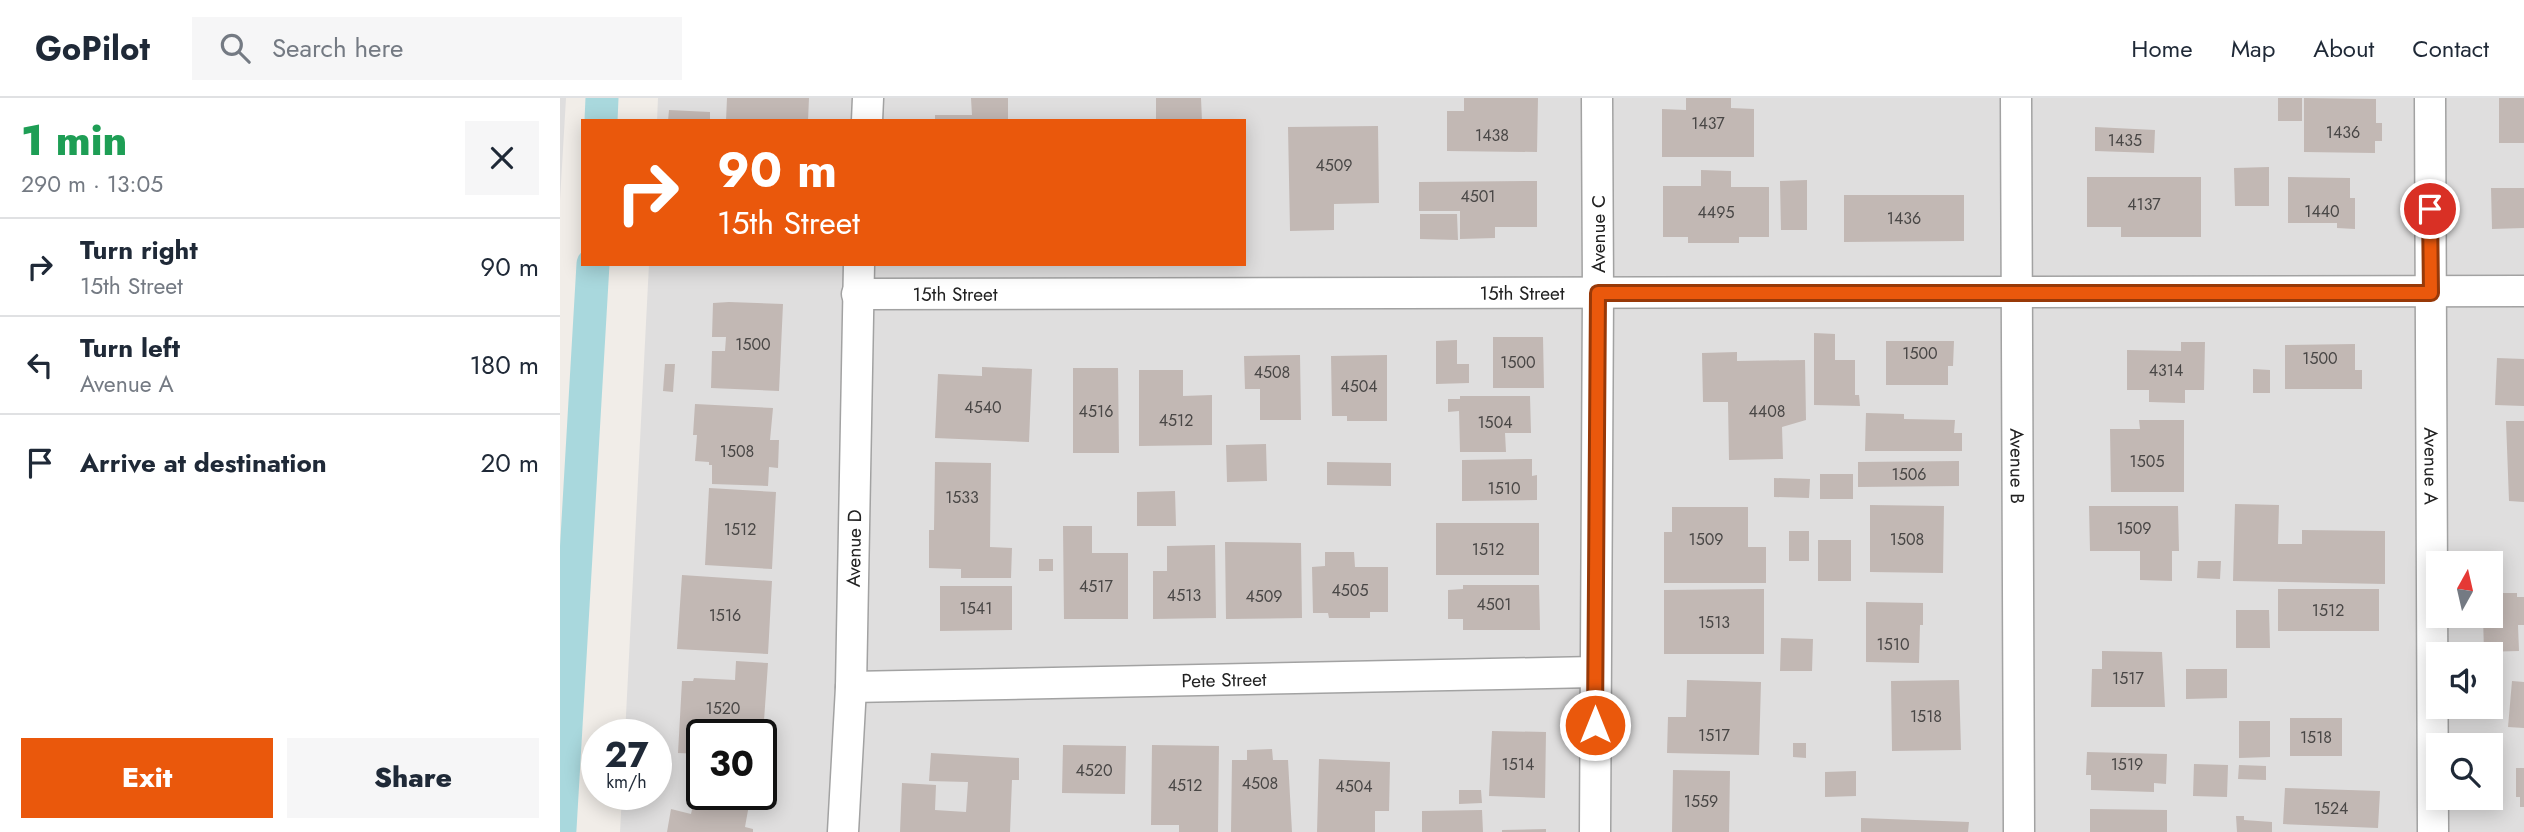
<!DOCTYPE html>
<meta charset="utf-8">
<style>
:root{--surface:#fff;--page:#f6f6f7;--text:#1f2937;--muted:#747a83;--line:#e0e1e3;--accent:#ea580c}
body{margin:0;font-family:Jost,sans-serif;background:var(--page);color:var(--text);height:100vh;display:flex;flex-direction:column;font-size:26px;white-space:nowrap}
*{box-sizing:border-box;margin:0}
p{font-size:23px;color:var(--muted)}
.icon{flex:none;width:38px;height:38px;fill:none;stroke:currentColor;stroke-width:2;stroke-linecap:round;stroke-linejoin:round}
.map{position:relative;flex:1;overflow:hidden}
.panel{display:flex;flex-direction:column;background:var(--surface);width:560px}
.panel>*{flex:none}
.top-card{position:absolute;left:21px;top:21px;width:665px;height:147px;border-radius:0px;box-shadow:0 4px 18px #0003;background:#ea580c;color:#fff;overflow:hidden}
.needle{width:46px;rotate:8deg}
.tools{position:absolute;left:1866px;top:453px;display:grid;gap:14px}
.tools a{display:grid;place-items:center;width:77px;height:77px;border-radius:0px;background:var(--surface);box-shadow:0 4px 18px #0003;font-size:35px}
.speed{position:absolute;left:21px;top:621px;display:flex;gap:14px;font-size:35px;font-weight:700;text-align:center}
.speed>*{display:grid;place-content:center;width:91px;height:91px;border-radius:50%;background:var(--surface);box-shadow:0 4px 18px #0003;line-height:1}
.speed small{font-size:18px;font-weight:400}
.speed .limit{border:4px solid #111;border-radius:10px;background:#fff;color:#111}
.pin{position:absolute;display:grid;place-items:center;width:60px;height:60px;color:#fff;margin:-30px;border:4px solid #fff;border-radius:50%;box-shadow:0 2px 7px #0007}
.me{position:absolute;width:77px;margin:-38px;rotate:0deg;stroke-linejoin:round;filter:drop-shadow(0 0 5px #0008)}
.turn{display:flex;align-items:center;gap:24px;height:147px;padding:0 21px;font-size:32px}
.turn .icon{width:91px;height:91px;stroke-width:2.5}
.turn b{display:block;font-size:49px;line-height:60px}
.round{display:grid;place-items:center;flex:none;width:74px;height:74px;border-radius:0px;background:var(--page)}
.overview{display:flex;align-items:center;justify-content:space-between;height:119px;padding:0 21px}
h1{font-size:42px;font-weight:800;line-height:52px;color:#1e9e55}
.cta{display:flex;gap:14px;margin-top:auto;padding:14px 21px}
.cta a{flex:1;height:80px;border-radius:0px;background:var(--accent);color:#fff;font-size:28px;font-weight:800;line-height:80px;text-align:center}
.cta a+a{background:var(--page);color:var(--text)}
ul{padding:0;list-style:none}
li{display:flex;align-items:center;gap:21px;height:98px;padding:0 21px;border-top:2px solid var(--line)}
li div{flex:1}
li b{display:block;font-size:26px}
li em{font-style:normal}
header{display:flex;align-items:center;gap:42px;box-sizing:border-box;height:98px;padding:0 35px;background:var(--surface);border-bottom:2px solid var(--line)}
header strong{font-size:33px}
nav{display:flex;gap:38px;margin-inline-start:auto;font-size:24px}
.search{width:490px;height:63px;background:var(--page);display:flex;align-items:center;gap:18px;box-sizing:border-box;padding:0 24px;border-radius:0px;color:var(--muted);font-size:26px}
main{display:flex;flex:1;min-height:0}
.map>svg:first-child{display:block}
</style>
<header>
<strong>GoPilot</strong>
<div class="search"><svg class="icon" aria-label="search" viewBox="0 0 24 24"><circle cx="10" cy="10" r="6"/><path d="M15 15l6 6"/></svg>Search here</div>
<nav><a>Home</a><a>Map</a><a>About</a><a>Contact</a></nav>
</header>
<main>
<section class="panel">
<div class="overview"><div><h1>1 min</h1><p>290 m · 13:05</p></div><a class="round"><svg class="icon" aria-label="close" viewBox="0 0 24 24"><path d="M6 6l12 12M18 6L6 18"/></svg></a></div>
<ul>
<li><svg class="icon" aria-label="right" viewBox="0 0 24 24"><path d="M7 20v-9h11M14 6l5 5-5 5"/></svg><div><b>Turn right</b><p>15th Street</p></div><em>90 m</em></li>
<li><svg class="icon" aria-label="left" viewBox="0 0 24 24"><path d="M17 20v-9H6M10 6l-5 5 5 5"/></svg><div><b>Turn left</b><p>Avenue A</p></div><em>180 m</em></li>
<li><svg class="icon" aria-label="arrive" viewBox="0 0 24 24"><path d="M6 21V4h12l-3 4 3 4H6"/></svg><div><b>Arrive at destination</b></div><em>20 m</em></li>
</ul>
<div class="cta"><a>Exit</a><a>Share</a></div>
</section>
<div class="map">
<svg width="1964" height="734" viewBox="0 0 1964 734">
<rect width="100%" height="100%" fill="#f1ede8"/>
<!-- residential -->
<path fill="#dfdede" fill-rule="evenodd" d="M0 0H6L0 102Z
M98 0H1964V734H60L62 697 96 696V637H65L89 166H684V23H97ZM1878 466H1930V518H1878ZM1878 556H1930V609H1878ZM142 637H201V696H142ZM1878 648H1930V700H1878Z"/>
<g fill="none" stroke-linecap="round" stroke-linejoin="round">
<!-- canal -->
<path stroke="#a9d8dd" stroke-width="33" d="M41 23 42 0
M0 731 33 166"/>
</g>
<!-- building -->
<path fill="#c2b8b4" d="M167 0H249L248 23H166Z
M411 0H448V23H375V17H412Z
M596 0H641L642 23H596Z
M904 0H978L977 54 887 53V13H904Z
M1126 0H1171V10L1194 11V59H1102V11L1126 12Z
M1718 0H1742V23H1718Z
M1744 0 1816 1V25H1822V43H1815V55L1744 54Z
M1939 0H1964V45H1939Z
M109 12 150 14V23H108Z
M818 28 819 105 774 106V132L730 133 728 29Z
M1535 29 1595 32 1594 55 1535 53Z
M1709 69V108H1675L1674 70Z
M1141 72 1171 73V89H1209V139H1179V145H1128V139H1103V88H1141Z
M1527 79H1641V139H1561V129H1527Z
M1728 79 1790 80V100H1795V131L1777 130V125H1728Z
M1247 82V132H1221L1220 83Z
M977 83V129H935V140L900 141V113H859V84Z
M1931 90H1964V130L1932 131Z
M1284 97H1404V143L1284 144Z
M860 116H897L898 142 860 141Z
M169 204 223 206 219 293 151 290 152 253H165L166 239H152L153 205Z
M1254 235 1275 236V262H1295V297H1299L1300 308 1254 307Z
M933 239H983L984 290H933Z
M897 242V266H909V285L876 286V243Z
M1326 243H1394L1393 268H1388V287H1326Z
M1621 244H1645L1644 292H1625V305L1589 304V292H1567V252L1621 253Z
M1795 246V272H1802V291H1725V247Z
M1177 254V263L1245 262 1246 322 1222 329 1223 361 1169 362 1168 304H1143L1142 255Z
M740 257 741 322H700V291H685L684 258Z
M827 257V323H787V318H772L771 258Z
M1937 260 1964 261V308L1935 307Z
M105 266H115L113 294 103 293Z
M422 269 472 271 469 344 375 340 378 276 422 278Z
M513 270H558L559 355H513Z
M1693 271 1710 272V295H1693Z
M579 272H623V298L652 297V347L579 348Z
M900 298H970L971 335H945L946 354H900L899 313 888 314V301H900Z
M135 306 213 310 210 342H219L218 370 209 369 208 388 152 386V367H149V364L135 363 137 337H133Z
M1306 315 1344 316V321L1395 322 1394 335H1402V353H1305Z
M1579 322H1624V394H1551L1550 331H1580Z
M1946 323H1964V404L1949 403Z
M706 346 707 383 667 384 666 347Z
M972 361V378L977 377V402L902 403V362Z
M1399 363V388L1298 389V364Z
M375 364 431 365 430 449 452 450 451 480H401V471L369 470V432H374Z
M767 364 831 365V388L767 387Z
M1260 376H1293V401H1260Z
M1214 380 1250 381 1249 400 1214 399Z
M149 390 216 394 212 471 145 467Z
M615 393 616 428H577V394Z
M1675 406 1719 407 1718 446H1742V432L1825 433V486L1673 483Z
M1310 407 1384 408 1383 475 1310 474Z
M1529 408H1618L1619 453H1612V483L1580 482V453H1530Z
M1112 409H1188V449H1206V485H1104V434H1112Z
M876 425H979V477H876Z
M503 428H532V455H568V521H504Z
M1229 433H1249V463H1229Z
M1258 442H1291V483H1258Z
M665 444 741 445 742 520 666 521Z
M655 447 656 520 593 521V473H607V448Z
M765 454H794L795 469H828V514H810V520H769L768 515H753L752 469 765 468Z
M479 461H493V473H479Z
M1638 463H1661L1660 481 1637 480Z
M122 477 212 483 208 556 117 551Z
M903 487H979L980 532H903V521H888V492L903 491Z
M380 488H452V532L380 533Z
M1204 491V556H1104V492Z
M1718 491H1819V533H1718Z
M1930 495H1957V499H1964V527H1958L1959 553 1924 554 1923 518H1930Z
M1306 504 1363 505V527H1360L1359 565 1306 564Z
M1676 512H1709L1710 550H1676Z
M1221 540 1253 541 1252 573H1220Z
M1542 553 1602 554 1605 609H1531L1532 571H1542Z
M176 563 208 565 203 637H142V656L118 655 122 583H133L134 580 175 582Z
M1626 571H1667V600L1626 601Z
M1127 582 1201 584 1199 657 1107 655 1108 619H1126Z
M1399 582 1401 652 1332 653 1331 583Z
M1952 583 1964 584V630L1948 629Z
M1730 620H1782V658H1730Z
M1679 623H1710V659L1679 660Z
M932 633 986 634 985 700 929 698Z
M1233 645H1246V660L1233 659Z
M503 647 566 648 565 696 502 695Z
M592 647 659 648 658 734H619V727H591Z
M712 651 713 662H728L732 734H671L672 662H687V652Z
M1527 654 1607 656 1606 686 1594 685V694L1531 692V677H1526Z
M371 655 459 660V682H452L450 734H340L342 685 376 687 375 712 406 714 408 684 369 683Z
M759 661 830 664 829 713H815V734H757Z
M1634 666 1668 667 1667 699 1633 698Z
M1679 667 1706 668V682L1678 681Z
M1956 670H1964V709H1960V699H1956Z
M1113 672 1170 673 1169 734H1112Z
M1296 673V698L1265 699V674Z
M137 690 142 691V696H168L190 701 185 729 193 731V734H107L111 711 131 716Z
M1725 690 1820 693 1818 730 1723 726Z
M899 692H921L922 705 899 706Z
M1530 711 1607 712V734H1530Z
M922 712 923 734H862V713Z
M1676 718H1684V722L1712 724V734H1677Z
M1301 720 1409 724 1408 734H1301Z
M986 731V734H942V732Z"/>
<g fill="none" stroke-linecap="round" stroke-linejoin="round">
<!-- minor casing -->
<g stroke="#a2a2a2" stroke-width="33">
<g id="minor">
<path id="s1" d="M1456 0 1459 734"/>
<path id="s2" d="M1870 0 1873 734"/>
<path d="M307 23 308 0"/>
<path id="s3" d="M297 196 1964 193"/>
<path id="s4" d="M291 589 1034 574"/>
<path id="s5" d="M283 734 291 589 299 166"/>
<path d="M1035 734 1038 195 1037 0"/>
</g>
</g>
<!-- minor -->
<use href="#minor" stroke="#fff" stroke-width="30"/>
</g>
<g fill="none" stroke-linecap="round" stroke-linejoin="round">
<!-- route casing -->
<g stroke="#983908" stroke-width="18">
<path id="route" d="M1035 627 1038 195H1871L1870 111"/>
</g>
<!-- route -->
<use href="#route" stroke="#ea580c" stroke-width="12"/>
</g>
<g text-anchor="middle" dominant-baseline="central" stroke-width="7" stroke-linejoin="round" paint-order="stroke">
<!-- number labels -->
<g font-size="16" fill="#494746">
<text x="1148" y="25">1437</text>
<text x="1783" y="34">1436</text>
<text x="932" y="37">1438</text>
<text x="1565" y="42">1435</text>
<text x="774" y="67">4509</text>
<text x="918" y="98">4501</text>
<text x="1584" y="106">4137</text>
<text x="1762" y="113">1440</text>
<text x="1156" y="114">4495</text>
<text x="1344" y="120">1436</text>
<text x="193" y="246">1500</text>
<text x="1360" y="255">1500</text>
<text x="1760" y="260">1500</text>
<text x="958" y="264">1500</text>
<text x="1606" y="272">4314</text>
<text x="712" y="274">4508</text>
<text x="799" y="288">4504</text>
<text x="423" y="309">4540</text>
<text x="536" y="313">4516</text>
<text x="1207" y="313">4408</text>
<text x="616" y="322">4512</text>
<text x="935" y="324">1504</text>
<text x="177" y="353">1508</text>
<text x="1587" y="363">1505</text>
<text x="1349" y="376">1506</text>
<text x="944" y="390">1510</text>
<text x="402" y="399">1533</text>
<text x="1574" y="430">1509</text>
<text x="180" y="431">1512</text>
<text x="1146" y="441">1509</text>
<text x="1347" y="441">1508</text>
<text x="928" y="451">1512</text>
<text x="536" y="488">4517</text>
<text x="790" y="492">4505</text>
<text x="624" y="497">4513</text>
<text x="704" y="498">4509</text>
<text x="934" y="506">4501</text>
<text x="416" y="510">1541</text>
<text x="1768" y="512">1512</text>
<text x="165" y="517">1516</text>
<text x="1154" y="524">1513</text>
<text x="1333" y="546">1510</text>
<text x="1568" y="580">1517</text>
<text x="163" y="610">1520</text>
<text x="1366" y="618">1518</text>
<text x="1154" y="637">1517</text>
<text x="1756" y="639">1518</text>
<text x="958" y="666">1514</text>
<text x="1567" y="666">1519</text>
<text x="534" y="672">4520</text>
<text x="700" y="685">4508</text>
<text x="625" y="687">4512</text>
<text x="794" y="688">4504</text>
<text x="1141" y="703">1559</text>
<text x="1771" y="710">1524</text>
</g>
<!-- street labels -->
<g font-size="19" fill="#212121" stroke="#fff">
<text transform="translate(1038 136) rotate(-90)">Avenue C</text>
<text stroke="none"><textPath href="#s3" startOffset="665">15th Street</textPath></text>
<text stroke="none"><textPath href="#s3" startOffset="98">15th Street</textPath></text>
<text stroke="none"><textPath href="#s1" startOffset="368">Avenue B</textPath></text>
<text stroke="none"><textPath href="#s2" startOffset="368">Avenue A</textPath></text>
<text stroke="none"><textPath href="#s5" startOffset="284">Avenue D</textPath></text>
<text stroke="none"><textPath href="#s4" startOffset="373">Pete Street</textPath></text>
</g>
</g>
</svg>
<div class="tools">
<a><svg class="needle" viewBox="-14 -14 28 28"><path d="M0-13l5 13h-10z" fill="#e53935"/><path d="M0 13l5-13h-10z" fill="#747a83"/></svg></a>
<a><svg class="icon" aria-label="sound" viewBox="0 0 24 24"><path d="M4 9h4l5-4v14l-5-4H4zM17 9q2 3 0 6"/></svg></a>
<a><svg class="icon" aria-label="search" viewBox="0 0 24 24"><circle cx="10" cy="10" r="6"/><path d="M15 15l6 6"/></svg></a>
</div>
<div class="speed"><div>27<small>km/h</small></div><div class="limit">30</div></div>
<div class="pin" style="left:1870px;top:111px;background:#d93025"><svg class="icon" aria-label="arrive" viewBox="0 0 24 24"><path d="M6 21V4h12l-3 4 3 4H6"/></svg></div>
<svg class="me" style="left:1035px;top:627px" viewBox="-20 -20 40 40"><circle r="17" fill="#ea580c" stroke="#fff" stroke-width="3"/><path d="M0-11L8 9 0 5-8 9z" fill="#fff"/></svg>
<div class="top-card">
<div class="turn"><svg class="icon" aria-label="right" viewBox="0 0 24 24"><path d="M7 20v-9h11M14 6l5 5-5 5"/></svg><div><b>90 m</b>15th Street</div></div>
</div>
</div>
</main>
